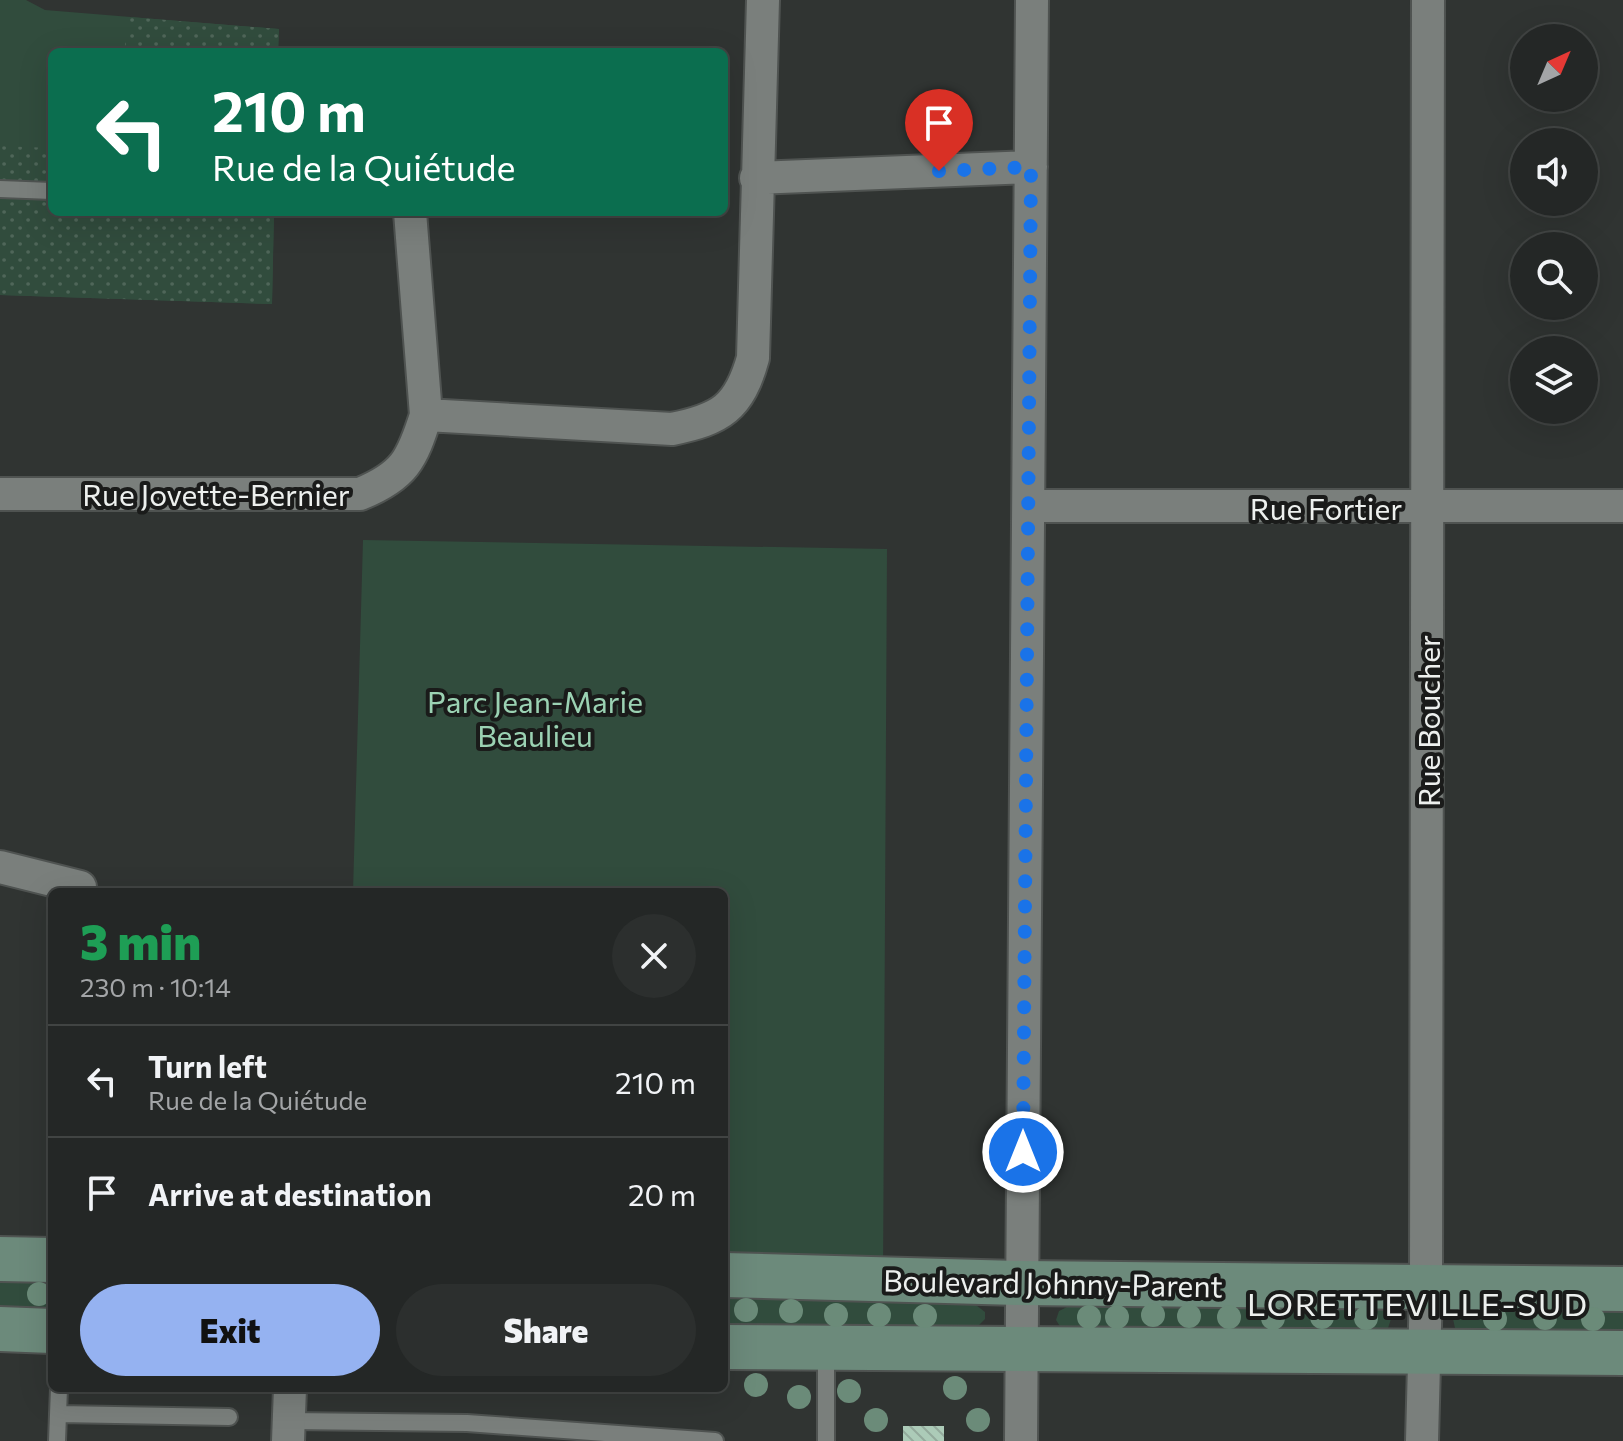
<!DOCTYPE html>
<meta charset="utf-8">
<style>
:root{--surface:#242726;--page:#2c2f2e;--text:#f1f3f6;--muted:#a3a5a7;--line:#414443;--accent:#95b2f1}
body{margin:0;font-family:Commissioner,sans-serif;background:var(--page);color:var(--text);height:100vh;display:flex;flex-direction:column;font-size:30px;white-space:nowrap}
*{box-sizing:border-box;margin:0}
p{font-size:26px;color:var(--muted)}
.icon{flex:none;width:44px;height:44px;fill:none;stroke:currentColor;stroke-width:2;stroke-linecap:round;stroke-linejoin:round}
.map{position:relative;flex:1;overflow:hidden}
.sheet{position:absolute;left:48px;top:888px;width:680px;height:504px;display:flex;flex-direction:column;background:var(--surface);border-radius:12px;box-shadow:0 8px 32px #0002,0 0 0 2px var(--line)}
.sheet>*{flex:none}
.guide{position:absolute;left:48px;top:48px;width:680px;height:168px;border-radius:12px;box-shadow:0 8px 32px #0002,0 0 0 2px var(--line);background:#0b6e4f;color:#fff;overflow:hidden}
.needle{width:52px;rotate:44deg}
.buttons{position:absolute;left:1510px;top:24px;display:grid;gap:16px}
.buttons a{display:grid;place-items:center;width:88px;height:88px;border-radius:50%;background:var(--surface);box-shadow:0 8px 32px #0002,0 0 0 2px var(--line);font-size:40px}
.pin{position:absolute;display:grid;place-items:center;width:68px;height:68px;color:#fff;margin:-82px -34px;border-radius:50% 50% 50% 0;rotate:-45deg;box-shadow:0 0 8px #0007}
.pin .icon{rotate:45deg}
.me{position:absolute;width:88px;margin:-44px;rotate:0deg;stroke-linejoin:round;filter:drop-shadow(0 0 6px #0008)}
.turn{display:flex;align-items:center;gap:28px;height:168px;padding:0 32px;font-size:36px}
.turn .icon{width:104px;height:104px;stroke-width:2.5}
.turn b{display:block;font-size:56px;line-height:68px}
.round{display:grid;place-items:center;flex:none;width:84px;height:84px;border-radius:42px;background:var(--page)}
.overview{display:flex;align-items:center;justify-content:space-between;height:136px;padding:0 32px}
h1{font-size:48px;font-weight:800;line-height:60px;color:#1e9e55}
.primary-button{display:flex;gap:16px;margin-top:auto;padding:16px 32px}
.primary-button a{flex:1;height:92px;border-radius:48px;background:var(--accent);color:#111;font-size:32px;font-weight:800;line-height:92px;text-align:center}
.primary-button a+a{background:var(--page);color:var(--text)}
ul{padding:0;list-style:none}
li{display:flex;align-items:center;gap:24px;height:112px;padding:0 32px;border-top:2px solid var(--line)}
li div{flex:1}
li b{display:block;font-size:30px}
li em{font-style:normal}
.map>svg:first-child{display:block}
</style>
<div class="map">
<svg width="1623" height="1441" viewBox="0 0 1623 1441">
<defs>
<pattern id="garden-dots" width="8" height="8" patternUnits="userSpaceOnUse" patternTransform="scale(2)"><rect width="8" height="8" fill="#314c3d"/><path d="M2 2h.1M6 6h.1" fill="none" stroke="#4f6659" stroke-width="1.8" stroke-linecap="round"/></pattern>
<pattern id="building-back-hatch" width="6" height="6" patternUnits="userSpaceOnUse" patternTransform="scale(2)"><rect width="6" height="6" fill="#accbb8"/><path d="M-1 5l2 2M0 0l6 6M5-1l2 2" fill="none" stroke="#93aa9c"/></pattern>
</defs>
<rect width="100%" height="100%" fill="#303432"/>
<!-- green -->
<path fill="#314c3d" d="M0 0H26L45 10 279 29 278 52H52V212H274L272 304 0 295Z
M363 540 887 549 883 1279 724 1275V892H353Z
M0 1280 52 1282V1308L0 1307Z
M724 1297 972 1302 985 1312V1319L974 1330 724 1324Z
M1073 1304 1381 1305 1392 1316 1387 1331 1061 1328 1056 1320 1059 1311Z
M1464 1305 1623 1307V1334L1462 1332 1455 1328 1453 1319Z"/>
<!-- garden -->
<path fill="url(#garden-dots)" d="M129 17 279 29 278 52H124Z
M0 146 52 148V212H274L272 304 0 295Z"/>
<!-- building -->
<path fill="url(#building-back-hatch)" d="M903 1426H944V1441H903Z"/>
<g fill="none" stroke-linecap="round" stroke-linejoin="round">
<!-- lane casing -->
<g stroke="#4f5351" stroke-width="20">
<path id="lane" d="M0 189 52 191
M59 1414 229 1417
M289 1421 467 1423 715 1441
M57 1441 59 1388
M826 1441V1351"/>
</g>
<!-- street casing -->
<g stroke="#4f5351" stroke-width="36">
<path id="street" d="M756 178 1031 167
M426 415 672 429C721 419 739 408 753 358L763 0
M0 494H360C404 476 412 460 426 415L410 212
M1029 506H1623
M0 867 80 887
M288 1441 290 1388
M1021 1441 1032 0
M1422 1441 1426 1287 1428 0"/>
</g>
<!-- secondary casing -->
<g stroke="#4f5351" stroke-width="48">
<path id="secondary" d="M0 1259 52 1260
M724 1275 1021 1283 1623 1289
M0 1329 52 1331
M724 1347 1623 1353"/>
</g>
<!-- lane -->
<use href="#lane" stroke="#7a7f7c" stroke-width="16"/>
<!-- street -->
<use href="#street" stroke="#7a7f7c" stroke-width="32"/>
<!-- secondary -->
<use href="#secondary" stroke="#6c8a7b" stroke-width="44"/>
</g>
<!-- trees -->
<g fill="#6b8b79">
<circle cx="39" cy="1294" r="12"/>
<circle cx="746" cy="1310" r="12"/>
<circle cx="791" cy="1311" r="12"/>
<circle cx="836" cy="1315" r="12"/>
<circle cx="879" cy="1315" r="12"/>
<circle cx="1153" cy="1315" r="12"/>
<circle cx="925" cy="1316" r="12"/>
<circle cx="1189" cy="1316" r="12"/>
<circle cx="1089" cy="1317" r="12"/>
<circle cx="1117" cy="1317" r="12"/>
<circle cx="1229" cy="1317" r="12"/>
<circle cx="1322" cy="1317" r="12"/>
<circle cx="1273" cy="1318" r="12"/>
<circle cx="1366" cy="1318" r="12"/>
<circle cx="1545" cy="1318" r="12"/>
<circle cx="1495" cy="1319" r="12"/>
<circle cx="1593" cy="1319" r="12"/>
<circle cx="756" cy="1385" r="12"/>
<circle cx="955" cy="1388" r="12"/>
<circle cx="849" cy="1391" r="12"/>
<circle cx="799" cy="1397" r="12"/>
<circle cx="876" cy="1420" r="12"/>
<circle cx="978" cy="1420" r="12"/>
</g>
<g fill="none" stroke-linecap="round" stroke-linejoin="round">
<!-- route -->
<path stroke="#1a73e8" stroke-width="14" stroke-dasharray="0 25.2" d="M939 171 1031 167 1023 1152"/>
</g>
<g text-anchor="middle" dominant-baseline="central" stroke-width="8" stroke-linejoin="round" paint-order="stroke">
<!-- street labels -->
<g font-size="30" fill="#edf0ee" stroke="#1a1b1a">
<text x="216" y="493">Rue Jovette-Bernier</text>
<text x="1326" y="507">Rue Fortier</text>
<text transform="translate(1427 721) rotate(-90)">Rue Boucher</text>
<text transform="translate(1053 1282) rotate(1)">Boulevard Johnny-Parent</text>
</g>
<!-- park labels -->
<g font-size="30" fill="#9bd2b3" stroke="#1a1b1a">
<text x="535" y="700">Parc Jean-Marie<tspan x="535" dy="34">Beaulieu</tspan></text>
</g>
<!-- neighbourhood labels -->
<g font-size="32" letter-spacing="2" fill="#edf0ee" stroke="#1a1b1a">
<text x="1418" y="1303">LORETTEVILLE-SUD</text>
</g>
</g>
</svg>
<div class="buttons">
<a><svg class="needle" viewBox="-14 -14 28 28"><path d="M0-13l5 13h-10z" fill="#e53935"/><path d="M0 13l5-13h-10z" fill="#a3a5a7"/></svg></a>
<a><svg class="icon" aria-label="sound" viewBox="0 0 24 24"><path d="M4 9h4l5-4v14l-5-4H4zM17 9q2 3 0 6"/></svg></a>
<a><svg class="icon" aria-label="search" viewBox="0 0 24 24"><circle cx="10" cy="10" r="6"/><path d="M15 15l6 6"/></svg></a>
<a><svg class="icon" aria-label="layers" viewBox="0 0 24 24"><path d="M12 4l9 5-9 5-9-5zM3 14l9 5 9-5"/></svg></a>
</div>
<div class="pin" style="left:939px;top:171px;background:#d93025"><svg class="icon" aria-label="arrive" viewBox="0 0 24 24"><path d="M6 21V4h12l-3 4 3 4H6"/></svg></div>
<svg class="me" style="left:1023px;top:1152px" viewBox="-20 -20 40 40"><circle r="17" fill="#1a73e8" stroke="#fff" stroke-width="3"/><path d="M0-11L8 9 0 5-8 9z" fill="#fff"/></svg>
<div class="guide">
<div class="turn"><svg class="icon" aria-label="left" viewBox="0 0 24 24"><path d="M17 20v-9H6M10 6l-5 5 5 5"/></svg><div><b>210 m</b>Rue de la Quiétude</div></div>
</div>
<section class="sheet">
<div class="overview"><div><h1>3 min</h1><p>230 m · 10:14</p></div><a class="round"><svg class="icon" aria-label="close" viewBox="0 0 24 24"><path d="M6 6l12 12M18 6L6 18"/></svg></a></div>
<ul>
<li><svg class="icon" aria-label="left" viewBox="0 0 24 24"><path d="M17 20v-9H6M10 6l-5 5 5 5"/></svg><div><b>Turn left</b><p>Rue de la Quiétude</p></div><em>210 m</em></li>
<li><svg class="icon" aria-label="arrive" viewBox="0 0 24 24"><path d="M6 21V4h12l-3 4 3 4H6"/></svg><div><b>Arrive at destination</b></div><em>20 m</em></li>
</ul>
<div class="primary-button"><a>Exit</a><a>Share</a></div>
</section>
</div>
